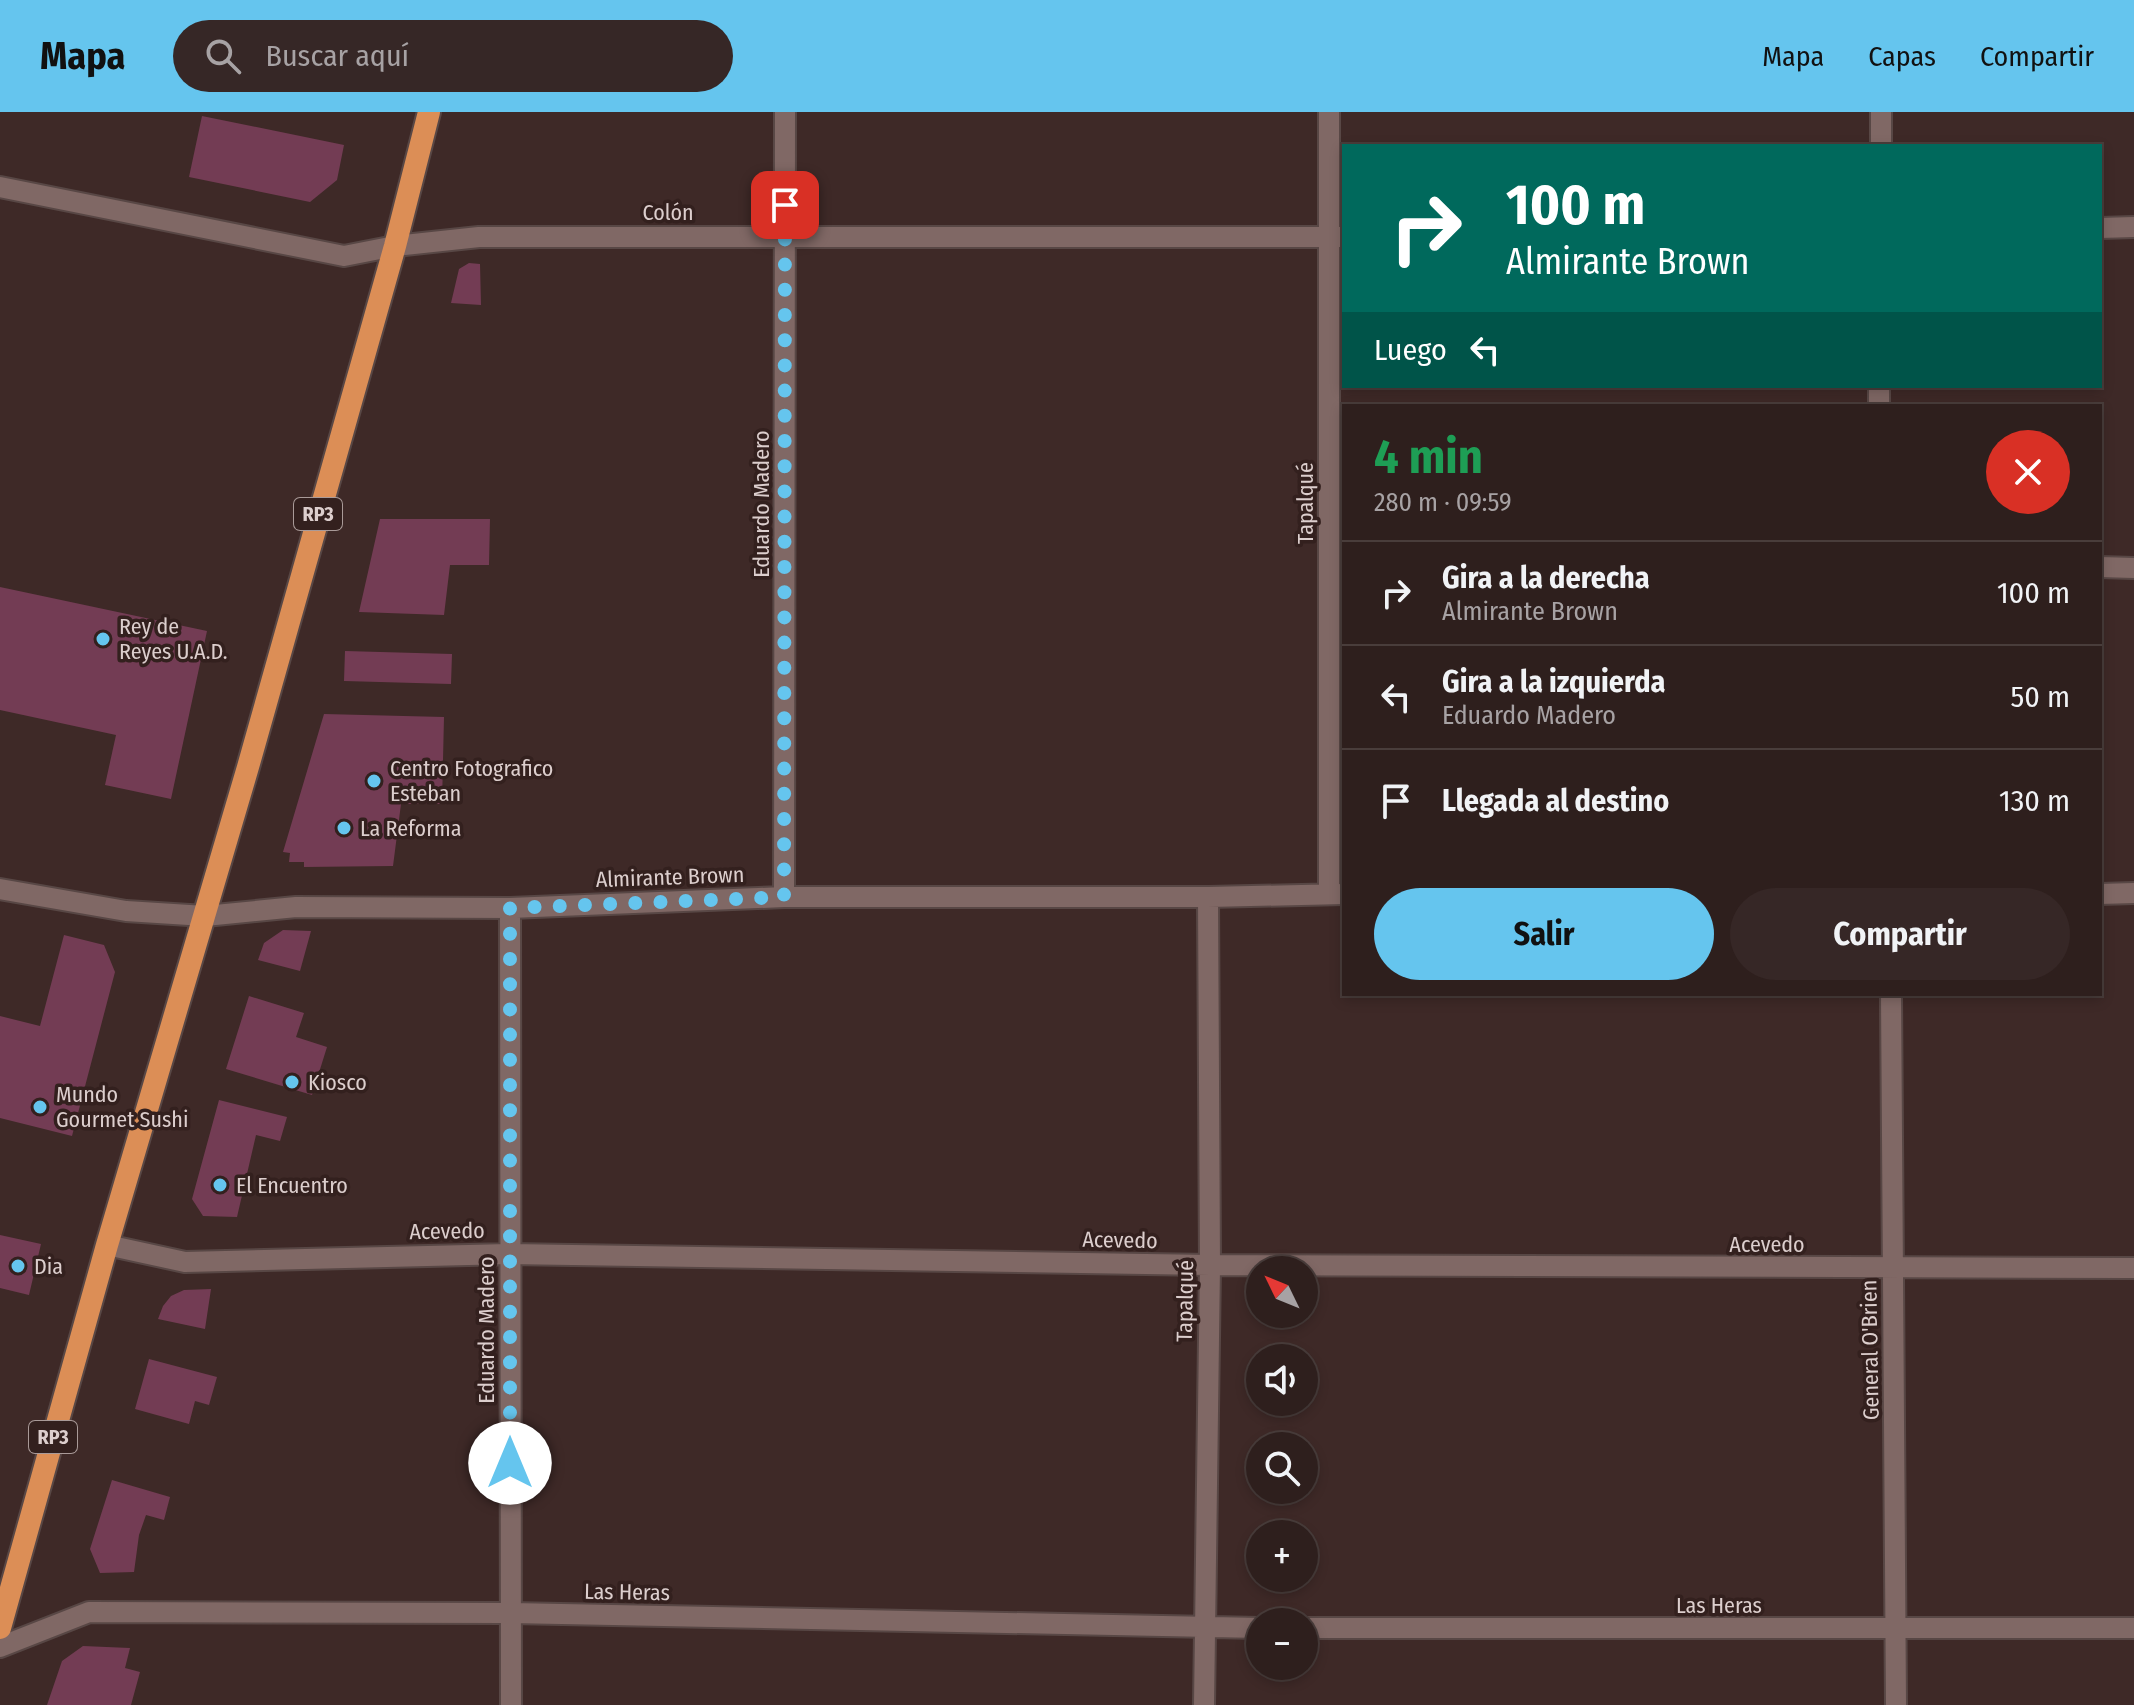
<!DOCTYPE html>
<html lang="es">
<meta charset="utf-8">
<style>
:root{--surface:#2e1f1d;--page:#362726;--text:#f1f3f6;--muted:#a7a2a4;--line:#493d3b;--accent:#65c5ee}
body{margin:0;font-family:"Fira Sans Condensed",sans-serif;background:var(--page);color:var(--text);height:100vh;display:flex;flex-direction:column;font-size:30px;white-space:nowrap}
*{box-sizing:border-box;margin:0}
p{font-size:26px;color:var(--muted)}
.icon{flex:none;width:44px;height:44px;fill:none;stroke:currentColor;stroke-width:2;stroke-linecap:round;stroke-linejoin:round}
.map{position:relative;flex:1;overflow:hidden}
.side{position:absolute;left:1342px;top:292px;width:760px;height:592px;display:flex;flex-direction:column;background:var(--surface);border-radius:0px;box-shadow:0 4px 12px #0003,0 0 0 2px var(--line)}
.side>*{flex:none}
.top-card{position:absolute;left:1342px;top:32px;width:760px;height:244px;border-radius:0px;box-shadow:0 4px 12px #0003,0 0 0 2px var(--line);background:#00695c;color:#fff;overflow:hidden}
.needle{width:52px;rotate:313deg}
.controls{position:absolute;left:1246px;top:1144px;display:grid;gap:16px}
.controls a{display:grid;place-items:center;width:72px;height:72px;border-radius:50%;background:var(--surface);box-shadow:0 4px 12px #0003,0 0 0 2px var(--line);font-size:40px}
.pin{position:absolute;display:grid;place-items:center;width:68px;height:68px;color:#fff;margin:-34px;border-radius:16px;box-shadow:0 4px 12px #0006}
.me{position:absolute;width:88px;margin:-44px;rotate:0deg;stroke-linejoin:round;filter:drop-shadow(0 0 6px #0008)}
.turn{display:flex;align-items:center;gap:28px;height:168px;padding:0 32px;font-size:36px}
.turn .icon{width:104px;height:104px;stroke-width:2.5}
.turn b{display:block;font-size:56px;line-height:68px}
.then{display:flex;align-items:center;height:76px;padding:0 32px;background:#0003;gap:16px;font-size:30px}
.round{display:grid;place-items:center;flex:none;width:84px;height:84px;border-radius:42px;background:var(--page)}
.head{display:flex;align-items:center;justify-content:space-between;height:136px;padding:0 32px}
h1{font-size:48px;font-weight:700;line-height:60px;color:#1e9e55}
.action{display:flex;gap:16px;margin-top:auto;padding:16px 32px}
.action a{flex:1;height:92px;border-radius:48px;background:var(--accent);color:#111;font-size:32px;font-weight:700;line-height:92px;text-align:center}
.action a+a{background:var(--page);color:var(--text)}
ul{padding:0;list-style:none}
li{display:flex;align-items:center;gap:24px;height:104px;padding:0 32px;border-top:2px solid var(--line)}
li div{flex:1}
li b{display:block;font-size:30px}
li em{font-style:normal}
header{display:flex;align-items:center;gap:48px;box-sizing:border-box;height:112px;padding:0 40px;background:var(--accent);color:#111}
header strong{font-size:38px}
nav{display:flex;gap:44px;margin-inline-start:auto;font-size:28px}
.search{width:560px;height:72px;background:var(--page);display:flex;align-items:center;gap:20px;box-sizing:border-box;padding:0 28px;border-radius:44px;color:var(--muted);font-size:30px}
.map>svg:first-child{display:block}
</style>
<header>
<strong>Mapa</strong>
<div class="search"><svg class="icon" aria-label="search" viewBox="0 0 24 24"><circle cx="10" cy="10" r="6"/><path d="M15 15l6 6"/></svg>Buscar aquí</div>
<nav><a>Mapa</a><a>Capas</a><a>Compartir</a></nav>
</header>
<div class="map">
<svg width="2134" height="1593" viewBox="0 0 2134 1593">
<rect width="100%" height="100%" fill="#3e2927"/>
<!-- building -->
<path fill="#733c54" d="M202 4 344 33 337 68 310 90 189 65Z
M469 151 480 152 481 193 451 191 459 157Z
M380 407H490L489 453H450L444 503 359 500Z
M0 475 207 519 171 687 105 673 116 623 0 598Z
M345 539 452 542 451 572 344 569Z
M324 602 444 605 442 692H401L393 754 304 755V750H289L290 741 283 740Z
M283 818 311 819 300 859 258 848 264 831Z
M64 823 104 833 115 860 72 1024 0 1006V904L40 914Z
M249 884 304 901 296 925 327 935 312 983 226 957Z
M219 988 287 1005 280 1029 256 1023 237 1105 203 1104 192 1087Z
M0 1123 41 1132 29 1183 0 1176Z
M211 1177 205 1217 158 1207 163 1194 171 1184 184 1178Z
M149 1247 217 1265 209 1293 195 1289 189 1312 135 1297Z
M112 1368 170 1385 164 1408 146 1403 139 1423 134 1460 100 1461 90 1437Z
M83 1534 130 1536 125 1556 140 1560 131 1593H47L62 1549Z"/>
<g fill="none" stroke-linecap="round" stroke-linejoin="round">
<!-- minor casing -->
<g stroke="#584745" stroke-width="24">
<path id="minor" d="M1329 0V782
M1881 34V0
M0 75 344 144 395 134 479 125H1344
M2100 116 2134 115
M1879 294V274
M2100 455 2134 456
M0 777 126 799 205 804 296 795 510 796 784 785H1208L1344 782
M2100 782 2134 781
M784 785 785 0
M510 796 511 1593
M1891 882 1896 1593
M107 1133 185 1150 509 1142 1210 1153 2134 1156
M1304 1516H2134
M0 1535 89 1500 511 1501 1260 1516
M1204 1593 1210 1153 1208 785"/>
</g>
<!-- trunk casing -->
<g stroke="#584745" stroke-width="26">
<path id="trunk" d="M0 1516 107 1133 248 655 395 134 429 0"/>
</g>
<!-- minor -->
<use href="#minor" stroke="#806865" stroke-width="20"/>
<!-- trunk -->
<use href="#trunk" stroke="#dc8e56" stroke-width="22"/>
</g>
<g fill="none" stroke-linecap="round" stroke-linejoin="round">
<!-- route -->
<path stroke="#65c5ee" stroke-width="14" stroke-dasharray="0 25.2" d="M510 1351V796L784 785 785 93"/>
</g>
<!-- markers -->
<g fill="#65c5ee" stroke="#33201e" stroke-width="3">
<circle cx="103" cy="527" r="8"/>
<circle cx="374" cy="669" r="8"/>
<circle cx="344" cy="716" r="8"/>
<circle cx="292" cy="970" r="8"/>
<circle cx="40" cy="995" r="8"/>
<circle cx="220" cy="1073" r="8"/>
<circle cx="18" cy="1154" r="8"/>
</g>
<g text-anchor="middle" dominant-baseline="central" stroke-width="7" stroke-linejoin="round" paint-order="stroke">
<!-- shield labels -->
<g fill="#33201e" stroke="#a99a98" stroke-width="2">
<rect x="294" y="386" width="48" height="32" rx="6"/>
<rect x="29" y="1309" width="48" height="32" rx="6"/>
</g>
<g font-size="20" font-weight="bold" fill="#dccecd">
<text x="318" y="402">RP3</text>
<text x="53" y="1325">RP3</text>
</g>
<!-- street labels -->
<g font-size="22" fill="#dccecd" stroke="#33201e">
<text x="668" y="100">Colón</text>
<text transform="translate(1305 391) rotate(-90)">Tapalqué</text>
<text transform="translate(761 392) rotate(-90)">Eduardo Madero</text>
<text transform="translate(670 765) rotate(-2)">Almirante Brown</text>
<text transform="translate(447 1119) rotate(-1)">Acevedo</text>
<text transform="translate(1120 1128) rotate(1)">Acevedo</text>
<text x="1767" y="1132">Acevedo</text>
<text transform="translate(1185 1189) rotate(-89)">Tapalqué</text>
<text transform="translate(486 1218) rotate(-90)">Eduardo Madero</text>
<text transform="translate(1870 1238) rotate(-91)">General O'Brien</text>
<text transform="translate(627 1480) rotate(1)">Las Heras</text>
<text x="1719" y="1493">Las Heras</text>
</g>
<!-- poi labels -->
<g font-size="22" fill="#dccecd" stroke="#33201e" text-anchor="start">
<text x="119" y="514">Rey de<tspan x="119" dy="25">Reyes U.A.D.</tspan></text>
<text x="390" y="656">Centro Fotografico<tspan x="390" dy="25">Esteban</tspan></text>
<text x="360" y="716">La Reforma</text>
<text x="308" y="970">Kiosco</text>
<text x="56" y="982">Mundo<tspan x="56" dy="25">Gourmet Sushi</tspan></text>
<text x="236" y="1073">El Encuentro</text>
<text x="34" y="1154">Dia</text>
</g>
</g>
</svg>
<div class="controls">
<a><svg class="needle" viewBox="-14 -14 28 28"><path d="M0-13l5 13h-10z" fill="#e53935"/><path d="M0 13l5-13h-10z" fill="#a7a2a4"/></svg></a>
<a><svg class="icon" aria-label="sound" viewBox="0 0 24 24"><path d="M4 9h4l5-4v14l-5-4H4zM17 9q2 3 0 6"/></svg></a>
<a><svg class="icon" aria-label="search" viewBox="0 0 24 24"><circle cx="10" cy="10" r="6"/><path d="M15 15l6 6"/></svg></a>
<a>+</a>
<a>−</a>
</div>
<div class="pin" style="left:785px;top:93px;background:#d93025"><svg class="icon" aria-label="arrive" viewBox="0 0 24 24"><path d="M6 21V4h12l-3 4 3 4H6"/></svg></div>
<svg class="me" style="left:510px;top:1351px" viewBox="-20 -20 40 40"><circle r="19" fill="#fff"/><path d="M0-13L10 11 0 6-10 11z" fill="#65c5ee"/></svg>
<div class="top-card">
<div class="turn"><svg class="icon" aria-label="right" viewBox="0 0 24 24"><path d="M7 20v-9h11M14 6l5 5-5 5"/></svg><div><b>100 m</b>Almirante Brown</div></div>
<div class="then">Luego<svg class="icon" aria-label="left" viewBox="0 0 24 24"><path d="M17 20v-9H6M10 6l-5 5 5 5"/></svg></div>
</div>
<section class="side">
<div class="head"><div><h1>4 min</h1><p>280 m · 09:59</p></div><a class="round" style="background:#d93025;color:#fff"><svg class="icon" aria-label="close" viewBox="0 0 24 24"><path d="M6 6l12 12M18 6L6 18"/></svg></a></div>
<ul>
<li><svg class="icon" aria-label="right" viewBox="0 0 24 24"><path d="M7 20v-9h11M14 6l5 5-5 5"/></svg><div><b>Gira a la derecha</b><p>Almirante Brown</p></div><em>100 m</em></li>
<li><svg class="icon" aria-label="left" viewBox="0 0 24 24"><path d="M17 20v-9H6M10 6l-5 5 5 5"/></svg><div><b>Gira a la izquierda</b><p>Eduardo Madero</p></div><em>50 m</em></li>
<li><svg class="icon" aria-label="arrive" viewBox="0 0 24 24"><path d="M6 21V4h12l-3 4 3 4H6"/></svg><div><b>Llegada al destino</b></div><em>130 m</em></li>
</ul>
<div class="action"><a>Salir</a><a>Compartir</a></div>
</section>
</div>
